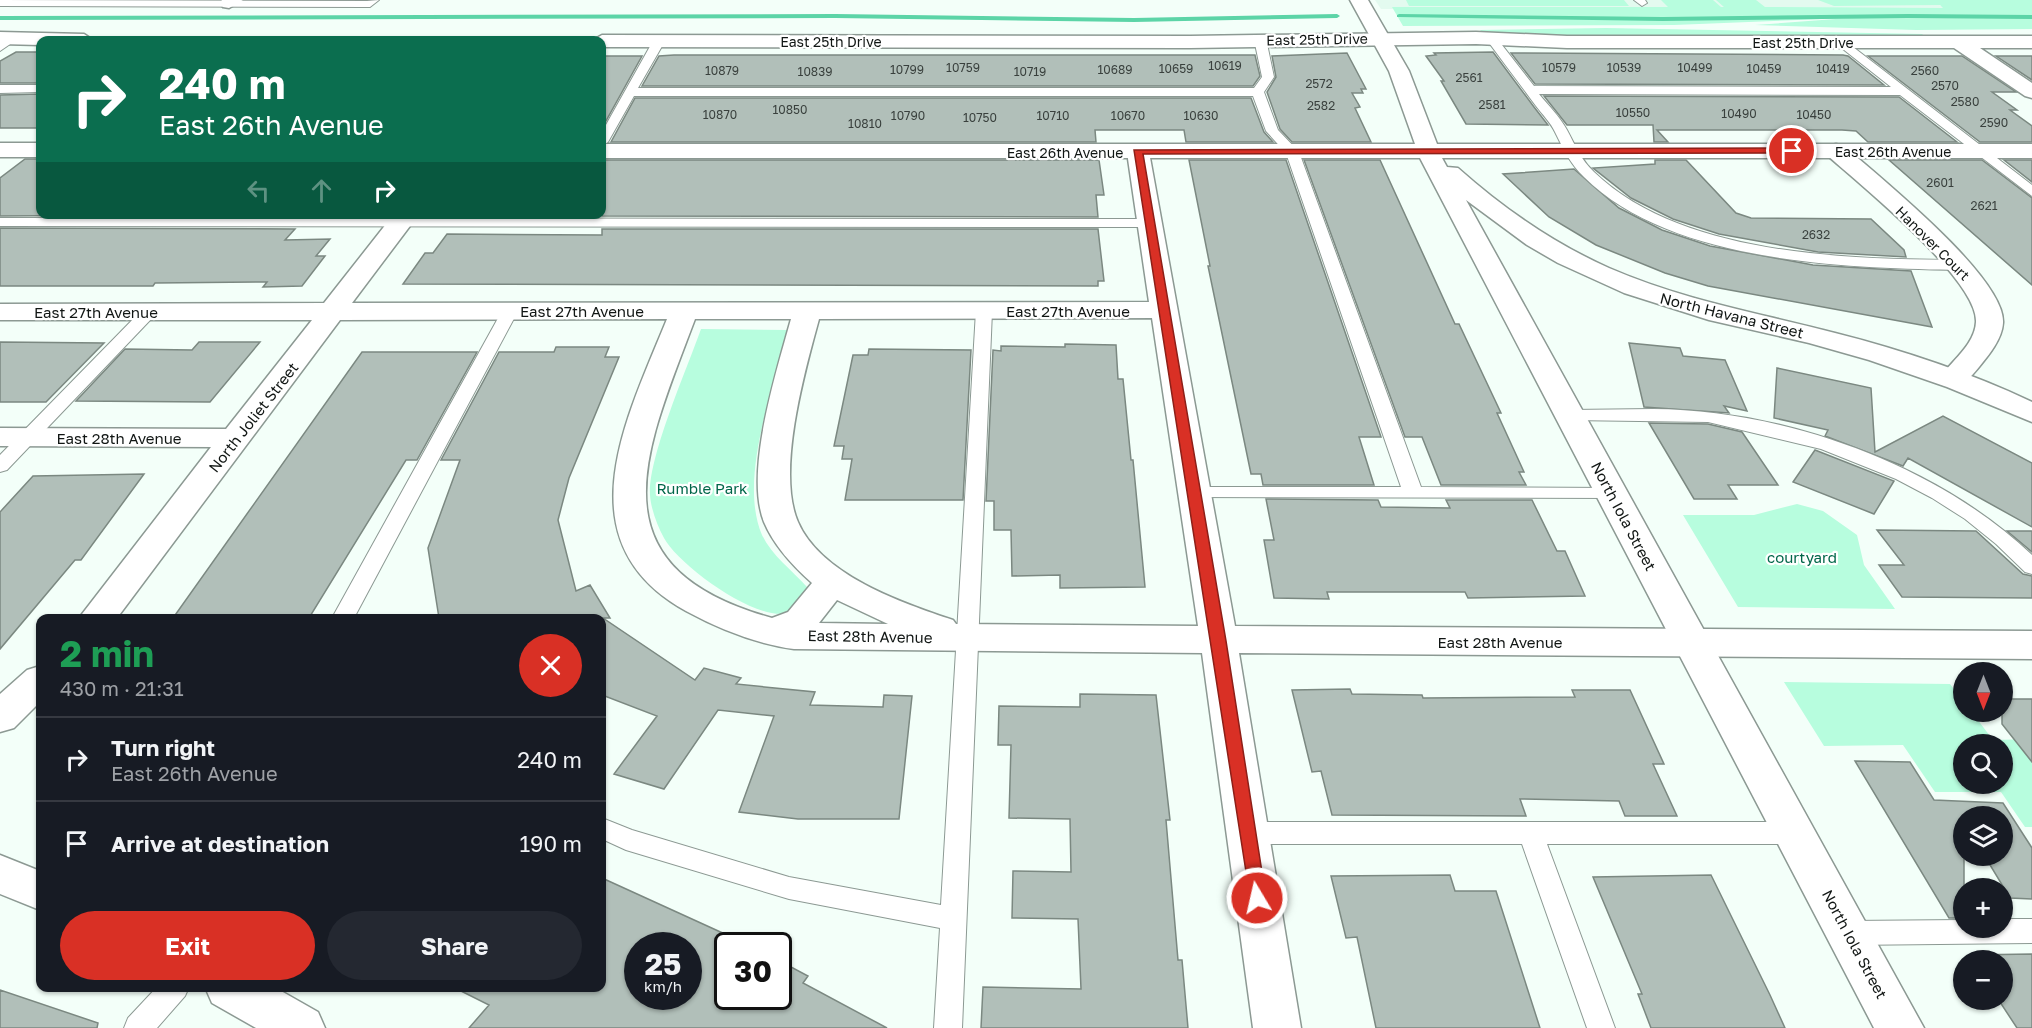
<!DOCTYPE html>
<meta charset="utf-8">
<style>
:root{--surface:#171b24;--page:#242831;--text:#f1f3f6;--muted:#9ea1a6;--line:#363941;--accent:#d93025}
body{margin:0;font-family:"Golos Text",sans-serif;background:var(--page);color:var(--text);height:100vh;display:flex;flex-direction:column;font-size:22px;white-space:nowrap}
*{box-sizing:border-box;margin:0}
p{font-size:20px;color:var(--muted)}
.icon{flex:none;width:33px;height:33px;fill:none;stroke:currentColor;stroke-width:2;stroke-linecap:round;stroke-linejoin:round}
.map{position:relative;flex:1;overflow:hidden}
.sheet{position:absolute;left:36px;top:614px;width:570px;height:378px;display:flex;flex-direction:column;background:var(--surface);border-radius:12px;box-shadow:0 2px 4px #0004}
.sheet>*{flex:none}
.banner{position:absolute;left:36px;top:36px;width:570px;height:183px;border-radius:12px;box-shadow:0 2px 4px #0004;background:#0b6e4f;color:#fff;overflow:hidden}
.needle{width:39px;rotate:180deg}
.controls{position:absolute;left:1953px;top:662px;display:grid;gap:12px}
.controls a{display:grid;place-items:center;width:60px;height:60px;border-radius:50%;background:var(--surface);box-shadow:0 2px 4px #0004;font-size:30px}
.speed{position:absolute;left:624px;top:932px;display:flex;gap:12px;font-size:30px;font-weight:700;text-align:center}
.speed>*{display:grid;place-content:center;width:78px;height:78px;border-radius:50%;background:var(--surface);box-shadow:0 2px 4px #0004;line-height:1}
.speed small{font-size:15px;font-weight:400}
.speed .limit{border:3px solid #111;border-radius:9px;background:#fff;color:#111}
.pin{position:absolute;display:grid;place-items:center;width:51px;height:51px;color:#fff;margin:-26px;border:3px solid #fff;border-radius:50%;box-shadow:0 2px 6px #0007}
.me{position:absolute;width:66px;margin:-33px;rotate:351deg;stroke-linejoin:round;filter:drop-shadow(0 0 4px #0008)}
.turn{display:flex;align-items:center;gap:21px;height:126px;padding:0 24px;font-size:27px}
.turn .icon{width:78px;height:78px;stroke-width:2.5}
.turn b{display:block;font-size:42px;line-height:51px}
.lanes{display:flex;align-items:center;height:57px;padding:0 24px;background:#0003;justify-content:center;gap:30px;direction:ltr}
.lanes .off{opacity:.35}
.round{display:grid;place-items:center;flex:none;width:63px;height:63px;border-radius:32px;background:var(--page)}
.overview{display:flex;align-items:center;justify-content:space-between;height:102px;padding:0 24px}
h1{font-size:36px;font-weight:700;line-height:45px;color:#1e9e55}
.action{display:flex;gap:12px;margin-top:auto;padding:12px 24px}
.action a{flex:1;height:69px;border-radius:36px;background:var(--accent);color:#fff;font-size:24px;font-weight:700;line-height:69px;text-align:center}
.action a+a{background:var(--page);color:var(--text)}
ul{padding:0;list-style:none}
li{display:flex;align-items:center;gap:18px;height:84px;padding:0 24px;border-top:2px solid var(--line)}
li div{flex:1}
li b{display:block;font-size:22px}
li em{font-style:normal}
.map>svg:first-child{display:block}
</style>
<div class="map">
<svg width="2032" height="1028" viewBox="0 0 2032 1028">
<rect width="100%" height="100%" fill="#f3fff9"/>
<!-- built -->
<path fill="#e3faef" d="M1375 0H1932L1947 10 1381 9Z"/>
<!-- green -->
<path fill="#b7fdde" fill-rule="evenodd" d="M1406 0H1624L1629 6H1409Z
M1661 0H1713L1721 7H1724L1716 0H1756L1765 7 1943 8 1940 5 1834 6 1818 0H2032V29L1916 30 1755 25 1849 18 1674 25 1403 26 1392 7H1668Z
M1606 28 1922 34 1926 37 1552 36 1483 33 1480 30Z
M701 329 788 330C774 387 738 479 762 535 772 556 792 570 807 587L808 593C804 598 799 607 793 611 763 628 678 565 664 538 657 525 651 509 650 495 648 457 687 369 701 329Z
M1797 504 1823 511 1857 535 1864 565 1895 609 1738 607 1683 515H1754Z
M1784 682 1950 684 1963 701 1964 711H1971L1993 740 2032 739V827H2025L2001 792H1935L1903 745 1824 746ZM1964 744H2002V783H1964Z"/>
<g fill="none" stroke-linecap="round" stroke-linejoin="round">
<!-- stream -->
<path fill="#5cd4a7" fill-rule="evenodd" d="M835 14 1134 18 1337 14 1340 16 1337 18 1134 22 835 18 0 20V16Z
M1399 14 1663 17 1908 14 2032 15V19L1908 18 1663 21 1397 17V15Z"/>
</g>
<!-- building -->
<path fill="#b1bfb9" stroke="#7b8881" stroke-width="1.5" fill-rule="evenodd" d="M16 52H40V83H0V61Z
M1493 52 1534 107 1548 125 1466 124 1441 81H1444L1426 56 1436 55 1434 53Z
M1347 53 1366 89H1361L1363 93H1352L1360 107 1355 108 1371 142H1292L1280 129 1267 92 1276 77 1272 56Z
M1511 53 1843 55 1848 56 1884 85 1535 84Z
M674 55H1255L1260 76 1253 86H642L659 56Z
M602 56H642L602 128Z
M1868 56H1962L2016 92H1992L2017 110H2010L2032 126V142H1980Z
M1996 56H2032V80Z
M40 94V128H0V95Z
M1544 96 1899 97 1957 142H1868L1856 131 1842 130H1657L1668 142H1654L1653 125H1567Z
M635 98H1251L1264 132 1273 142H1186L1184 130H1095L1096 142H611Z
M25 159H40V214H307L0 216V178Z
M602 160H1099L1104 195H1096L1098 217 602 216Z
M1189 160H1286L1381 437H1359L1374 485H1263L1261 474H1251L1208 266H1210Z
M1304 160H1380L1455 324H1459L1501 413H1497L1524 472H1519L1526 485H1441L1422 437H1405Z
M1655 160H1686L1736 213 1751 218 1871 219 1904 250 1906 257 1818 252 1719 234 1673 219 1631 198 1593 168 1655 164Z
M1889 160H1982L2032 198V285Z
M2004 160H2032V182Z
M1574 169 1619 208 1662 230 1710 246 1813 265 1911 271 1932 327 1708 286 1665 273 1596 245 1549 217 1503 174Z
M0 228 295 229 285 240 330 239 316 256H325L302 286 263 287 267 282 155 283 153 286H0Z
M602 229H1098L1104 281H1098V286L403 284 425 253H433L447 234 602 235Z
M0 342 104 343 46 402H0Z
M199 342H260L210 402 76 401 125 349 192 350Z
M1629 343 1680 348 1683 356 1725 360 1747 411 1724 406 1729 413 1644 407Z
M1065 344 1116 345 1118 379H1123L1131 460H1133L1145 587 1060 588V575L1012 576 1011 530H994V501H986L993 350 1001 351V346L1065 347Z
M556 347H609L605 357H619L569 478 558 520 576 591 590 585 610 618H603L695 680 704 668 741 678 736 684 815 692 810 705 883 707 884 695 912 696 899 819H798L739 812 774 716 718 710 664 789 614 774 657 716 602 695V618H439L428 548 460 460H441L499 352H554Z
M869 349 971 350 963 500H845L852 459H842L844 446H834L853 355H868Z
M362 352H477L417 460H406L309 618H173Z
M1777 368 1871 388 1875 452 1943 416 2032 463V527L1908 458 1903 466 1825 436 1828 430 1774 418Z
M1649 423 1708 424 1742 432 1778 485H1728L1737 499H1694Z
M1815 450 1894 481 1874 514 1793 482Z
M144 474 81 560H75L0 649V512L33 476Z
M1266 499 1378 500 1381 507 1450 508 1446 500H1532L1557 551H1565L1585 596 1468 598 1465 592H1327L1329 599 1274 598 1264 540H1274Z
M1877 530 1976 531 2023 574 2032 576V598L1902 597 1879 565H1904Z
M2007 531H2032V552Z
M1350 689 1352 694 1422 695 1423 698 1575 697 1572 690H1630L1664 764H1653L1677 816H1625L1619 801 1520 799 1526 816 1332 815 1321 771 1312 772 1292 690Z
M1080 694 1156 695 1170 820H1166L1178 960H1182L1188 1028H981L983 987 1081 989 1078 919 1012 918 1013 871 1071 872 1070 819 1009 818 1011 745H998L999 706 1080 707Z
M2002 699H2032V762L2002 724Z
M1855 761 1910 762 1934 800 2003 803 2032 848V899L2010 898 1984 855H2002V816H1964V918H1949Z
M1450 875 1455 891H1496L1540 1028H1376L1357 937 1346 938 1331 876Z
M1711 875 1770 995 1785 1028H1651L1638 994H1642L1593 877Z
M602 878 749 945H728V996H778V960L808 976 803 983 887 1028H469L489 1005 453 987H602ZM638 945H688V996H638Z
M2032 954V1028H2017L1998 999H2002V960H1973L1970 955Z
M0 990 98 1023 97 1028H0Z"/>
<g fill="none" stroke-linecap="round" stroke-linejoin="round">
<!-- lane casing -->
<g stroke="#8c9993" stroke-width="2">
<path id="lane" d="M0 0 367 1 379 0 370 7 0 6Z
M1634 0H1645L1647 3 1642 6Z
M9 36 19 38 0 51V43Z
M1260 36 1266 39 1274 77 1264 92 1278 130 1299 152 1421 487 1612 488 1619 490 1622 494 1619 498 1187 497 1184 493 1187 489 1194 487H1401L1286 153 1266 131 1253 96H634L608 142 602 146V132L653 41 659 38 665 41 638 88H1254L1262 77 1254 39Z
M1487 36H1495L1534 86 1891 87 1834 42 1844 40 2032 185V196L1900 95 1539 94C1548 105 1560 117 1567 130 1575 145 1581 160 1594 172 1681 256 1847 259 1960 260L1968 265 1960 270C1846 268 1670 263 1584 177 1570 164 1563 148 1555 132 1551 123 1542 114 1536 106 1520 84 1503 62 1487 40Z
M0 85H40V92L0 93Z
M0 218 1149 219 1156 223 1149 227 0 226Z
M510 306 518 311 354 618H332L502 311Z
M984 306 992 311 962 1028H934L940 928 789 899 626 850 602 839V818L632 830 789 877 941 905 976 311Z
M149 307 157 312 155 315 7 470 0 472V455L143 309Z
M1653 409C1785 410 1936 464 2032 555V574L2025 572 1996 544 1965 519 1932 498 1896 479 1821 449 1708 422 1570 420 1561 415 1570 410Z
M1247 822H1795L1804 826 1808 833 1804 840 1795 844H1547L1615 1028H1587L1522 844H1247L1238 840 1234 833 1238 826Z
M2002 919H2032V943L1848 945 1839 942 1835 933 1839 924 1848 921 1964 920V927H2002Z
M157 987H189L185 996 157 1028H124L128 1018Z"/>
</g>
<!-- street casing -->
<g stroke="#8c9993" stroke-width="3">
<path id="street" d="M222 0H243L229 8 223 7 220 3Z
M0 32 84 34 93 40H40V45L0 44Z
M1476 32 1567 36H2032V48H1980L2032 83V98L2025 96 1954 48H1567L1476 44 1190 48 602 47V40H593L602 35 1190 36Z
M1836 144 1844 146C1878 176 2006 278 2003 323 2002 339 1989 355 1979 367 1968 380 1961 390 1943 385L1939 379C1950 362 1975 345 1976 322 1978 280 1861 185 1828 156L1825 151 1828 146Z
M1138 145 1146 147 1149 152 1235 626 2032 631V659L1239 653 1301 1028H1253L1202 653 794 649C757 644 719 629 686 611 561 542 627 418 667 319L340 320 117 618H79L211 447 0 446V428L226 429 312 320H0V304L324 303 394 214H419L352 303 1149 302 1127 152 1130 147ZM1152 318 1198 626 956 624 953 620C902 603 821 575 798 522 776 472 805 370 819 319ZM695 319H791C777 370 744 471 764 522 774 546 793 566 812 583L788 612 772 618C589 567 645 452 695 319ZM837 600 888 624 819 623Z
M40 666V702L14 728 0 732V694L27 670Z
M0 855 40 871V910L0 894Z
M205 987H274L318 1012 325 1028H256L212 1003Z"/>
</g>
<!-- secondary casing -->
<g stroke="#8c9993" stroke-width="3">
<path id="secondary" d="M1350 0H1368L1409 71 1437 144H2032V158H1442L1447 167 1458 168C1504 209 1553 243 1609 268 1682 300 1759 313 1835 333 1902 350 1969 372 2032 402V422L1947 387 1869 360 1809 343 1709 320 1624 293 1558 263 1527 245 1466 200 1924 1028H1874L1420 158H602V144H1415L1389 71Z
M0 143H40V157H0Z"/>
</g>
<!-- lane -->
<use href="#lane" fill="#fff" fill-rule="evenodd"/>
<!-- street -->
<use href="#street" fill="#fff" fill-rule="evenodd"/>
<!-- secondary -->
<use href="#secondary" fill="#fff" fill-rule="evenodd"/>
</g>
<!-- route -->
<path fill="#d93025" stroke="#8d1f18" stroke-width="1.5" d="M1792 148 1795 149V153L1143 154 1226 641 1266 898 1263 904 1257 906 1251 904 1134 150Z"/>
<g text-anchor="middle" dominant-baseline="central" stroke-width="4.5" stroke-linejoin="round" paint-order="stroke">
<!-- number labels -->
<g font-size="12" fill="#39403d">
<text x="1225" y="65">10619</text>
<text x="963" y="67">10759</text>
<text x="1559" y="67">10579</text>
<text x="1624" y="67">10539</text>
<text x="1695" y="67">10499</text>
<text x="1176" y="68">10659</text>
<text x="1764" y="68">10459</text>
<text x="1833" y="68">10419</text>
<text x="907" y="69">10799</text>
<text x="1115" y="69">10689</text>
<text x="722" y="70">10879</text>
<text x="1925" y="70">2560</text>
<text x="815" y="71">10839</text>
<text x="1030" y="71">10719</text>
<text x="1469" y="77">2561</text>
<text x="1319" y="83">2572</text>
<text x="1945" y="85">2570</text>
<text x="1965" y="101">2580</text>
<text x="1492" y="104">2581</text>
<text x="1321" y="105">2582</text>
<text x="790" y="109">10850</text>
<text x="1633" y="112">10550</text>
<text x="1739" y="113">10490</text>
<text x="720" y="114">10870</text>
<text x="1814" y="114">10450</text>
<text x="908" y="115">10790</text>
<text x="1053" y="115">10710</text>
<text x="1128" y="115">10670</text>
<text x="1201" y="115">10630</text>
<text x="980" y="117">10750</text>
<text x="1994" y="122">2590</text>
<text x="865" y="123">10810</text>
<text x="1940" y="182">2601</text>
<text x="1984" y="205">2621</text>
<text x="1816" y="234">2632</text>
</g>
<!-- far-street labels -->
<g font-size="14" fill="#111614" stroke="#fff">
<text transform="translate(1317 39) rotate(-1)">East 25th Drive</text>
<text x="831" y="41">East 25th Drive</text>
<text x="1803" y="42">East 25th Drive</text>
<text x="1893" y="151">East 26th Avenue</text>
<text x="1065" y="152">East 26th Avenue</text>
<text transform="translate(1933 243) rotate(45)">Hanover Court</text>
</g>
<!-- street labels -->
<g font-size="15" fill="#111614" stroke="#fff">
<text x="582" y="311">East 27th Avenue</text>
<text x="1068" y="311">East 27th Avenue</text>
<text x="96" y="312">East 27th Avenue</text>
<text transform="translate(1732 315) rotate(14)">North Havana Street</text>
<text transform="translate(253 417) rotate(-52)">North Joliet Street</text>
<text x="119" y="438">East 28th Avenue</text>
<text transform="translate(1624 516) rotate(62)">North Iola Street</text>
<text transform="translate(870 636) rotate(1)">East 28th Avenue</text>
<text x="1500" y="642">East 28th Avenue</text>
<text transform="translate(1855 944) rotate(62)">North Iola Street</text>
</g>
<!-- park labels -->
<g font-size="15" fill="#016649" stroke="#fff">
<text x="702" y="488">Rumble Park</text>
<text x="1802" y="557">courtyard</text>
</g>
</g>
</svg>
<div class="controls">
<a><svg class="needle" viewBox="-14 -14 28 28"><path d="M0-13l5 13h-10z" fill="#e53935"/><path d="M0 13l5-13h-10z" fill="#9ea1a6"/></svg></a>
<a><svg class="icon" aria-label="search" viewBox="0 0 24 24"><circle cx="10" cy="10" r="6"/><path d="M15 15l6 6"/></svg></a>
<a><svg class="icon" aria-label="layers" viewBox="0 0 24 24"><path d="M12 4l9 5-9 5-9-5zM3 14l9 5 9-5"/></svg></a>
<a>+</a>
<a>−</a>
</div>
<div class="speed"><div>25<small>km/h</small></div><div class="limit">30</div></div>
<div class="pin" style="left:1792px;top:151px;background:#d93025"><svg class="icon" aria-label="arrive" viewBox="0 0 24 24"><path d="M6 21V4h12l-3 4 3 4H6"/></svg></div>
<svg class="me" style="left:1257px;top:898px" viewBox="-20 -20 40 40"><circle r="17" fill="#d93025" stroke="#fff" stroke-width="3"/><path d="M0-11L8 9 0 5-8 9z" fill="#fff"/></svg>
<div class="banner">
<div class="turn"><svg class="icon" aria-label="right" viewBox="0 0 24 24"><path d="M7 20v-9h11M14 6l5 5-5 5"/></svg><div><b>240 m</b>East 26th Avenue</div></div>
<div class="lanes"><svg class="icon off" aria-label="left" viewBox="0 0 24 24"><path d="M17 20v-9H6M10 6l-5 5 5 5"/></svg><svg class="icon off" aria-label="ahead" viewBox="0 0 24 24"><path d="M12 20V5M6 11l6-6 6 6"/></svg><svg class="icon" aria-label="right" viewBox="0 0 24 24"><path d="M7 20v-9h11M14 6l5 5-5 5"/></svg></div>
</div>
<section class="sheet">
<div class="overview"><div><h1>2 min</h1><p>430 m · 21:31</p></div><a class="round" style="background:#d93025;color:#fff"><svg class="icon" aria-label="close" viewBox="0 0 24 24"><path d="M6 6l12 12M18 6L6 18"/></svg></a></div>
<ul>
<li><svg class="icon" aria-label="right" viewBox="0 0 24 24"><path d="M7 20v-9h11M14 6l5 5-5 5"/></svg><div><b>Turn right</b><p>East 26th Avenue</p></div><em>240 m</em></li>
<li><svg class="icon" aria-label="arrive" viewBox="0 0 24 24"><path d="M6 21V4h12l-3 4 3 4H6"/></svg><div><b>Arrive at destination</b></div><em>190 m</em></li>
</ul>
<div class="action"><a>Exit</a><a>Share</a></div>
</section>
</div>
